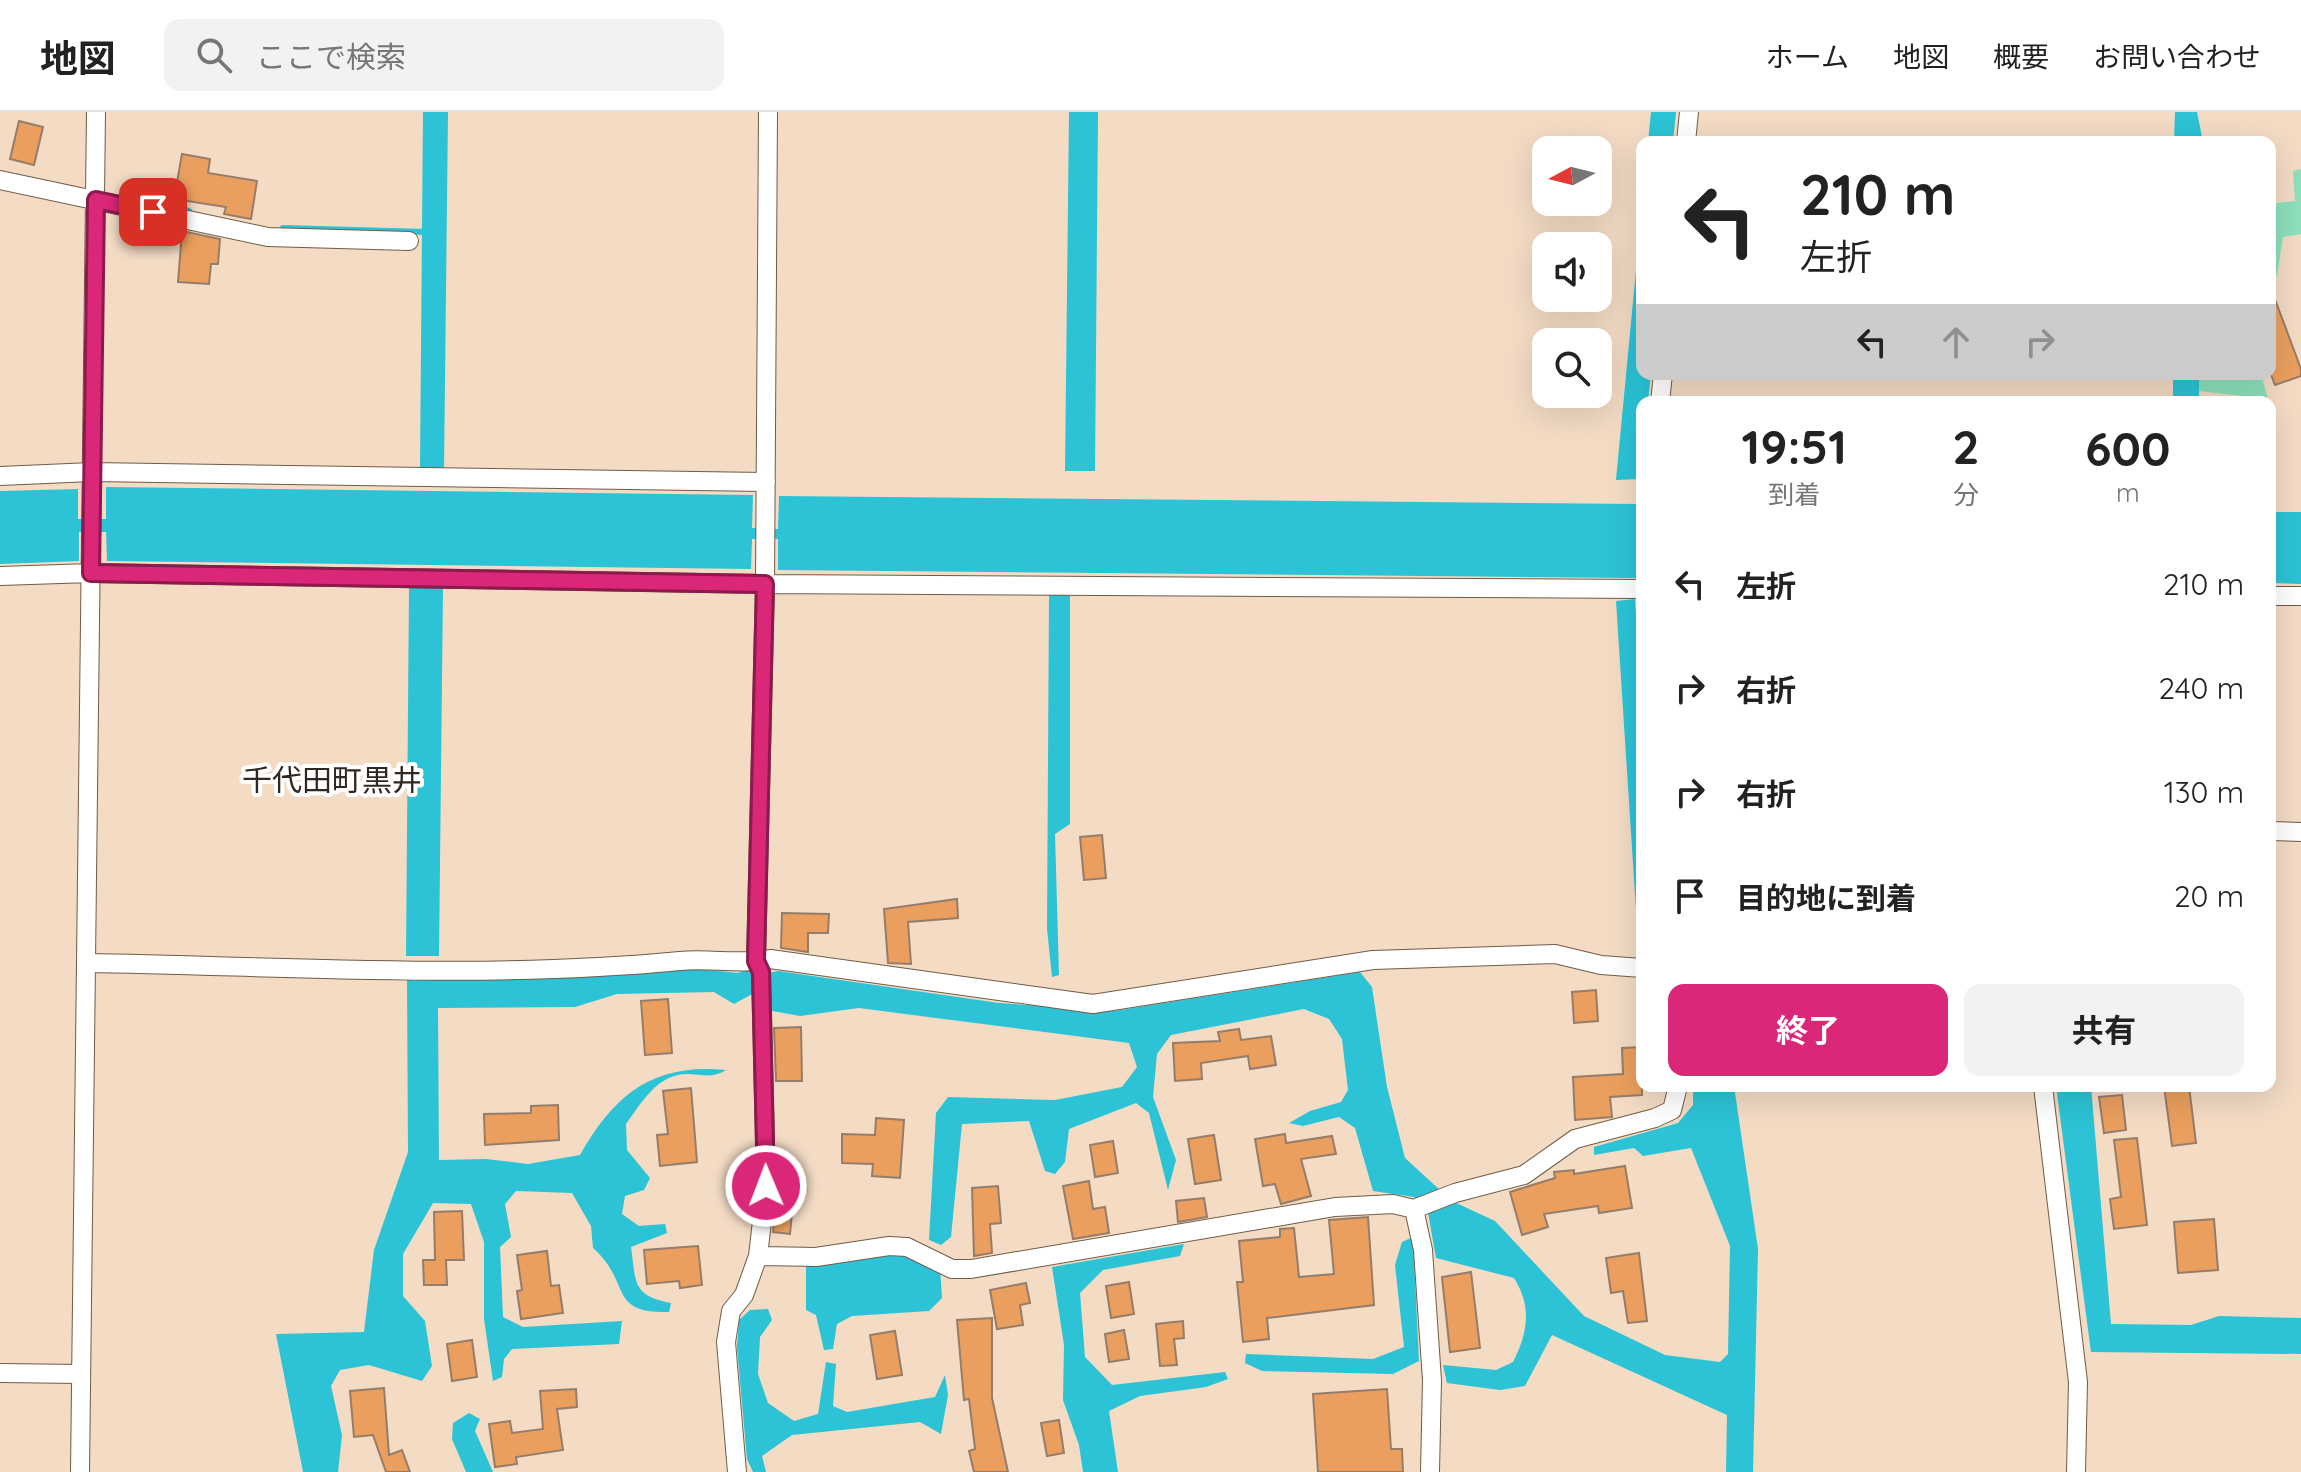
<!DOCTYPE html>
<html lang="ja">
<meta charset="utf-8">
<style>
:root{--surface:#fff;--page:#f2f2f2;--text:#222;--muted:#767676;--line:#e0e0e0;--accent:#db2777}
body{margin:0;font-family:Quicksand,"Noto Sans JP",sans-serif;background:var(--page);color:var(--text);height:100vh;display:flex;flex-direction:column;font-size:30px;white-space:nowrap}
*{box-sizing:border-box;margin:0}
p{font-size:26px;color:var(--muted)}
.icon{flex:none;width:44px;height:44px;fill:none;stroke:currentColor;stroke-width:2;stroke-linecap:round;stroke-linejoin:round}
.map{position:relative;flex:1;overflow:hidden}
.side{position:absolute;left:1636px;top:284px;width:640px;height:696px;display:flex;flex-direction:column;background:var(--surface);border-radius:16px;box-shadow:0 8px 32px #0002}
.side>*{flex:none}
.hud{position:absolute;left:1636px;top:24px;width:640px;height:244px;border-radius:16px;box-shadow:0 8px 32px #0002;background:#fff;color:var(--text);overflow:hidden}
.needle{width:52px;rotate:263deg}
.tools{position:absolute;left:1532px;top:24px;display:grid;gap:16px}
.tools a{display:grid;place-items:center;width:80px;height:80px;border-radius:16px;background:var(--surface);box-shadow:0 8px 32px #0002;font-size:40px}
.pin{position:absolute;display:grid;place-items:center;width:68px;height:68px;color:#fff;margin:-34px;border-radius:16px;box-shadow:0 4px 12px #0006}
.me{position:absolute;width:88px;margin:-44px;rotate:359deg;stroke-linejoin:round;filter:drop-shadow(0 0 6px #0008)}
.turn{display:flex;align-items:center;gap:28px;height:168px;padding:0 32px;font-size:36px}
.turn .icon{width:104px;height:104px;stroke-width:2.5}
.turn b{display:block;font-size:56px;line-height:68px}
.lanes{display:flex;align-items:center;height:76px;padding:0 32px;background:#0003;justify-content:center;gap:40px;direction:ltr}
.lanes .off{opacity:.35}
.eta{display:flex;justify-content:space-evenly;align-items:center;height:136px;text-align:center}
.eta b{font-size:48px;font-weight:700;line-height:56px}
.cta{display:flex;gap:16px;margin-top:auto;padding:16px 32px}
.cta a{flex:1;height:92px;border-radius:16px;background:var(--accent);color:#fff;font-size:32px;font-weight:700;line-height:92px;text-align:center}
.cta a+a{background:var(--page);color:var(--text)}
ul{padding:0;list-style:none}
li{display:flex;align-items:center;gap:24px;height:104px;padding:0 32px}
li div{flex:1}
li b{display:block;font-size:30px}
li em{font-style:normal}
header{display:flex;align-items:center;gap:48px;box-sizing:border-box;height:112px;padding:0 40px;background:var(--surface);border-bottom:2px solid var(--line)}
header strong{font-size:38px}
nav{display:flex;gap:44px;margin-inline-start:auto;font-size:28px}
.search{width:560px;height:72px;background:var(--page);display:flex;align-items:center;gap:20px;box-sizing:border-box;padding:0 28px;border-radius:16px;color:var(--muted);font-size:30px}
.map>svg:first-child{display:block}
</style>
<header>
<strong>地図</strong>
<div class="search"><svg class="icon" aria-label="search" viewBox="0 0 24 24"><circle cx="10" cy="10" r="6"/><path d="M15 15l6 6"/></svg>ここで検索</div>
<nav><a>ホーム</a><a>地図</a><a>概要</a><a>お問い合わせ</a></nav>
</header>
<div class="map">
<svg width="2301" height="1360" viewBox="0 0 2301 1360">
<rect width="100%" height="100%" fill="#f3dbc4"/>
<!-- green -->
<path fill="#8ce0bb" d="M2301 57V122L2283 125 2277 164 2270 167V92L2295 89 2293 59Z
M2191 262H2261L2268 287 2190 278Z"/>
<!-- water -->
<path fill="#2bc3d5" d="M423 0H448L444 358 420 357Z
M1069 0H1098L1095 359H1065Z
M1651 0H1676L1673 30H1648Z
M2175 0H2197L2203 30H2174Z
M1642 95V262H1651L1648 290H1642L1641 367 1616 368Z
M2173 262H2199V290H2173Z
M106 375 753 383 752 416 778 417 779 384 1639 392 1638 423 1642 424V436H1637L1636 466 778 458V427H752L751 457 107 449 106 420H79V449L0 452V379L78 377V407H106Z
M2270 400H2301V472L2270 471Z
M409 475H443L439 844H406Z
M1049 482H1070V712L1055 722 1059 863 1052 865 1047 817Z
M1635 487 1642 592V844H1639L1616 489Z
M692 856 738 861 748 857 757 863 778 859 999 891 1114 899 1360 860 1372 875 1387 975 1405 1046 1452 1089 1495 1109 1584 1204 1665 1243 1720 1250 1728 1242 1730 1134 1691 1036 1643 1044 1634 1036 1594 1043V1035L1678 1011 1693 993V974H1734L1758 1137 1753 1360H1726L1727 1303 1552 1223 1525 1274 1500 1278 1447 1271 1443 1253 1496 1258 1513 1250C1528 1221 1532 1194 1514 1166L1436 1146 1427 1095 1414 1085 1373 1079 1355 1016 1339 1005 1303 1014 1289 1011 1310 999 1341 990 1348 978 1342 927 1329 907 1304 897 1171 923 1157 942 1153 985 1176 1048 1168 1078 1149 1001 1136 991 1069 1017 1065 1050 1055 1062 1045 1059 1029 1009 962 1012 951 1125 941 1133 929 1128 936 1001 948 985 1055 988 1122 975 1137 955 1129 931 859 896 800 904 767 898 756 880 734 892 714 880 617 882 575 895 438 896 439 1048 486 1047 528 1052 580 1043C615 981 654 951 726 958 713 966 704 963 689 962 658 961 642 990 626 1012L627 1038 650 1066 644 1078 625 1084 622 1102 639 1114 665 1112 667 1121 631 1135C636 1170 632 1184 671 1191L669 1200C607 1202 632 1170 593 1136L591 1114 572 1081 516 1079 505 1092 511 1125 500 1135 503 1205 523 1215 622 1209 619 1232 512 1237 504 1247 502 1265 493 1269 484 1207V1130L471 1092 433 1091 403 1142V1184L425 1209 432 1254 422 1269 369 1253 340 1258 331 1274 342 1323 338 1360H303L276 1222 364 1220 374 1138 408 1040 407 866 575 865Z
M2056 974H2091L2111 1212 2191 1213 2219 1204 2301 1206V1242L2091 1240Z
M1413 1125 1419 1249 1393 1262 1262 1259 1245 1251 1246 1242 1373 1247 1404 1235 1395 1153 1402 1130Z
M1184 1132 1180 1144 1103 1158 1080 1181 1085 1245 1112 1273 1225 1260 1228 1267 1206 1275 1140 1284 1109 1299 1118 1360H1083L1079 1333 1063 1288 1064 1233 1052 1155Z
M889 1140 908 1142 940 1155 942 1186 929 1199 852 1204 837 1212 833 1237 824 1238 816 1203 806 1198V1154Z
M768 1197 772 1208 760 1225 758 1262 768 1291 794 1309 818 1302 826 1250 836 1252 833 1294 847 1300 935 1285 945 1263 948 1283 941 1322 920 1310 792 1323 762 1344 766 1360H753L747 1347 737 1235 739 1208 750 1198Z
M469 1301 480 1307 475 1319 493 1360H466L452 1327 453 1311Z"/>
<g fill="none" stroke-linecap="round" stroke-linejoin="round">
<!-- stream -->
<path stroke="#2bc3d5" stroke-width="6" d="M164 94 189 99
M283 116 427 120"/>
</g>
<!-- building -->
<path fill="#ea9f5e" stroke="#957d6a" stroke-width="2" d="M19 9 43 15 34 53 10 47Z
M182 42 210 47 208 61 257 69 251 107 224 102 226 95 174 87Z
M182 119 220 127 218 152H211L209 172 178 170Z
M2270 174 2301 257V264L2275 273 2270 260Z
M1102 723 1106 766 1084 768 1080 725Z
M957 787 958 806 908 810 911 852 888 851 884 797Z
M782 801 829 802 828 821H808V840L781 836Z
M1596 878 1598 909 1574 911 1572 880Z
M668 887 672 941 645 943 641 889Z
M801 915 802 969H776L774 916Z
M1239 917 1241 928 1271 924 1276 953 1250 957 1248 944 1201 951 1202 967 1175 969 1173 931 1220 929 1218 920Z
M1642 935V983L1610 985 1612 1005 1575 1008 1573 965 1623 962 1622 936Z
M2164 974H2189L2196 1031 2172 1034Z
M691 976 697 1050 660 1054 657 1023 668 1022 663 979Z
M2122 983 2126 1018 2104 1021 2099 985Z
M558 993 559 1028 485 1033 484 1002 531 1001V994Z
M876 1006 904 1008 900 1066 872 1064 873 1052 842 1051V1022L875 1023Z
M1285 1022 1286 1031 1332 1024 1336 1042 1301 1047 1311 1084 1281 1092 1275 1072 1263 1074 1255 1027Z
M1214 1023 1221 1068 1195 1072 1188 1027Z
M2137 1026 2147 1113 2114 1117 2110 1087 2121 1085 2114 1028Z
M1113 1029 1118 1061 1095 1065 1090 1033Z
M1625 1054 1632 1096 1599 1101 1598 1094 1544 1102 1548 1115 1522 1123 1510 1080 1555 1066 1554 1060 1574 1058V1062Z
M1089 1069 1093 1097 1105 1095 1109 1121 1073 1127 1063 1074Z
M998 1074 1001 1111 990 1112 992 1141 974 1144 972 1076Z
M1204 1086 1207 1105 1178 1110 1176 1089Z
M776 1089 793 1090 790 1122 773 1120Z
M462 1099 464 1148H446L447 1173H424L423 1148H435L434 1100Z
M1368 1105 1374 1193 1267 1206 1269 1227 1243 1230 1237 1170H1243L1239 1129 1280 1125V1117L1294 1116 1299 1165 1334 1162 1329 1108Z
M2214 1107 2218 1158 2178 1161 2174 1110Z
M698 1134 702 1173 680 1176 679 1169 647 1172 644 1138Z
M547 1139 551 1174 559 1173 563 1201 521 1207 517 1179 522 1178 517 1143Z
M1639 1141 1647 1209 1628 1211 1623 1179 1611 1181 1606 1146Z
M1471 1160 1480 1236 1450 1240 1442 1165Z
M1129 1170 1134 1202 1111 1206 1106 1174Z
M1026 1171 1030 1191 1020 1193 1023 1213 997 1217 990 1178Z
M992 1206V1286L1008 1360H974L969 1339 975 1337 969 1287 964 1288 957 1208Z
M1183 1209 1184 1226 1174 1227 1177 1253 1160 1254 1156 1212Z
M1124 1218 1129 1247 1109 1250 1105 1222Z
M895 1219 902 1263 877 1267 870 1223Z
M472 1228 477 1265 452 1269 447 1232Z
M384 1276 389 1343 402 1338 410 1360H386L373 1323 354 1325 350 1279Z
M576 1277 577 1295 557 1297 563 1338 516 1345 517 1352 495 1355 489 1312 510 1309 512 1321 543 1317 540 1279Z
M1387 1277 1391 1337H1402L1403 1360H1318L1313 1282Z
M1059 1308 1064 1341 1047 1344 1041 1311Z"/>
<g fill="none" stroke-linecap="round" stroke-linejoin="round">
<!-- street casing -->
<g stroke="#705c47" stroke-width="20">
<path id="street" d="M1686 30 1689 0
M0 68 268 125 409 129
M1660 290 1663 262
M0 364 92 360 766 370
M0 464 91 461 765 472 1642 477
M2270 484H2301
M2270 719 2301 720
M86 851C284 854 483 868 680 849 710 846 740 853 770 847L1093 892 1373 848 1555 842 1601 853 1642 856
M2043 974 2078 1270 2076 1360
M1414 1097 1423 1138 1432 1268 1430 1360
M758 1144 816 1145 889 1134 907 1135 952 1157H971L1335 1095 1393 1092 1414 1097 1455 1081 1524 1063 1575 1027 1655 1006 1672 998 1678 974
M0 1261 81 1262
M80 1360 96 0
M737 1360 726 1230 731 1199 744 1183 758 1144 766 1074 761 860 756 849 765 472 768 0"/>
</g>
<!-- street -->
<use href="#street" stroke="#fff" stroke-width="18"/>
</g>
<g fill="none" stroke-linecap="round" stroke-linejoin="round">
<!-- route casing -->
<g stroke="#8e194d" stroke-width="20">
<path id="route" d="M153 100 96 88 91 461 765 472 756 849 761 860 766 1074"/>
</g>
<!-- route -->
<use href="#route" stroke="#db2777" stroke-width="14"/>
</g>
<g text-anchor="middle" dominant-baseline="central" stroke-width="8" stroke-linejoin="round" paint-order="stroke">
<!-- quarter labels -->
<g font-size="30" fill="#30271e" stroke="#fff">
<text x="332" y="668">千代田町黒井</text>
</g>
</g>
</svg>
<div class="tools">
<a><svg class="needle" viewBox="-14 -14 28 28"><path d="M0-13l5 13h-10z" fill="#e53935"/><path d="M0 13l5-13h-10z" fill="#767676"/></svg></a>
<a><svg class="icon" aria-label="sound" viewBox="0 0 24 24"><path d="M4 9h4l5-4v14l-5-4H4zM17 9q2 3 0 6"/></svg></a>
<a><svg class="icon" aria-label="search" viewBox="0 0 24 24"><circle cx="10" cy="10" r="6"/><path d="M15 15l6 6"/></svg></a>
</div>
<div class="pin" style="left:153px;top:100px;background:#d93025"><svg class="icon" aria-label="arrive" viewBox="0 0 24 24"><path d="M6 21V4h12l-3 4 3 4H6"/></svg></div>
<svg class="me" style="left:766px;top:1074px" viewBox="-20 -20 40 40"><circle r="17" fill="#db2777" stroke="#fff" stroke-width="3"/><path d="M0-11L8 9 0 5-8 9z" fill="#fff"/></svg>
<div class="hud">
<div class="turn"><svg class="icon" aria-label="left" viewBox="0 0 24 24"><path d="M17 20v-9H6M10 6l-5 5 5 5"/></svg><div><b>210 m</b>左折</div></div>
<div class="lanes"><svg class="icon" aria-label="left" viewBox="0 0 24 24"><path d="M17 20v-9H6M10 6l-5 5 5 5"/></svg><svg class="icon off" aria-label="ahead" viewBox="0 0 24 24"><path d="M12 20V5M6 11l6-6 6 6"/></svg><svg class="icon off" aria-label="right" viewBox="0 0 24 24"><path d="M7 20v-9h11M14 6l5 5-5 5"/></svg></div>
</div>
<section class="side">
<div class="eta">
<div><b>19:51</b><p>到着</p></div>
<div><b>2</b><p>分</p></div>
<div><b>600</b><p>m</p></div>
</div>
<ul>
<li><svg class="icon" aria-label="left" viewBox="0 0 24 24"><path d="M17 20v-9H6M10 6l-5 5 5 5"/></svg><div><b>左折</b></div><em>210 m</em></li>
<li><svg class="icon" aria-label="right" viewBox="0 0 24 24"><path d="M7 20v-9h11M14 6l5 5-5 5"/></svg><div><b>右折</b></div><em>240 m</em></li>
<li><svg class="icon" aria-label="right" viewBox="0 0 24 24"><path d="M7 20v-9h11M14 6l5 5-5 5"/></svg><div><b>右折</b></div><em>130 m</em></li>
<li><svg class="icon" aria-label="arrive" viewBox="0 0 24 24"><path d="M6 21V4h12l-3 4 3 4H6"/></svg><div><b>目的地に到着</b></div><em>20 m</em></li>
</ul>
<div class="cta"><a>終了</a><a>共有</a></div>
</section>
</div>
